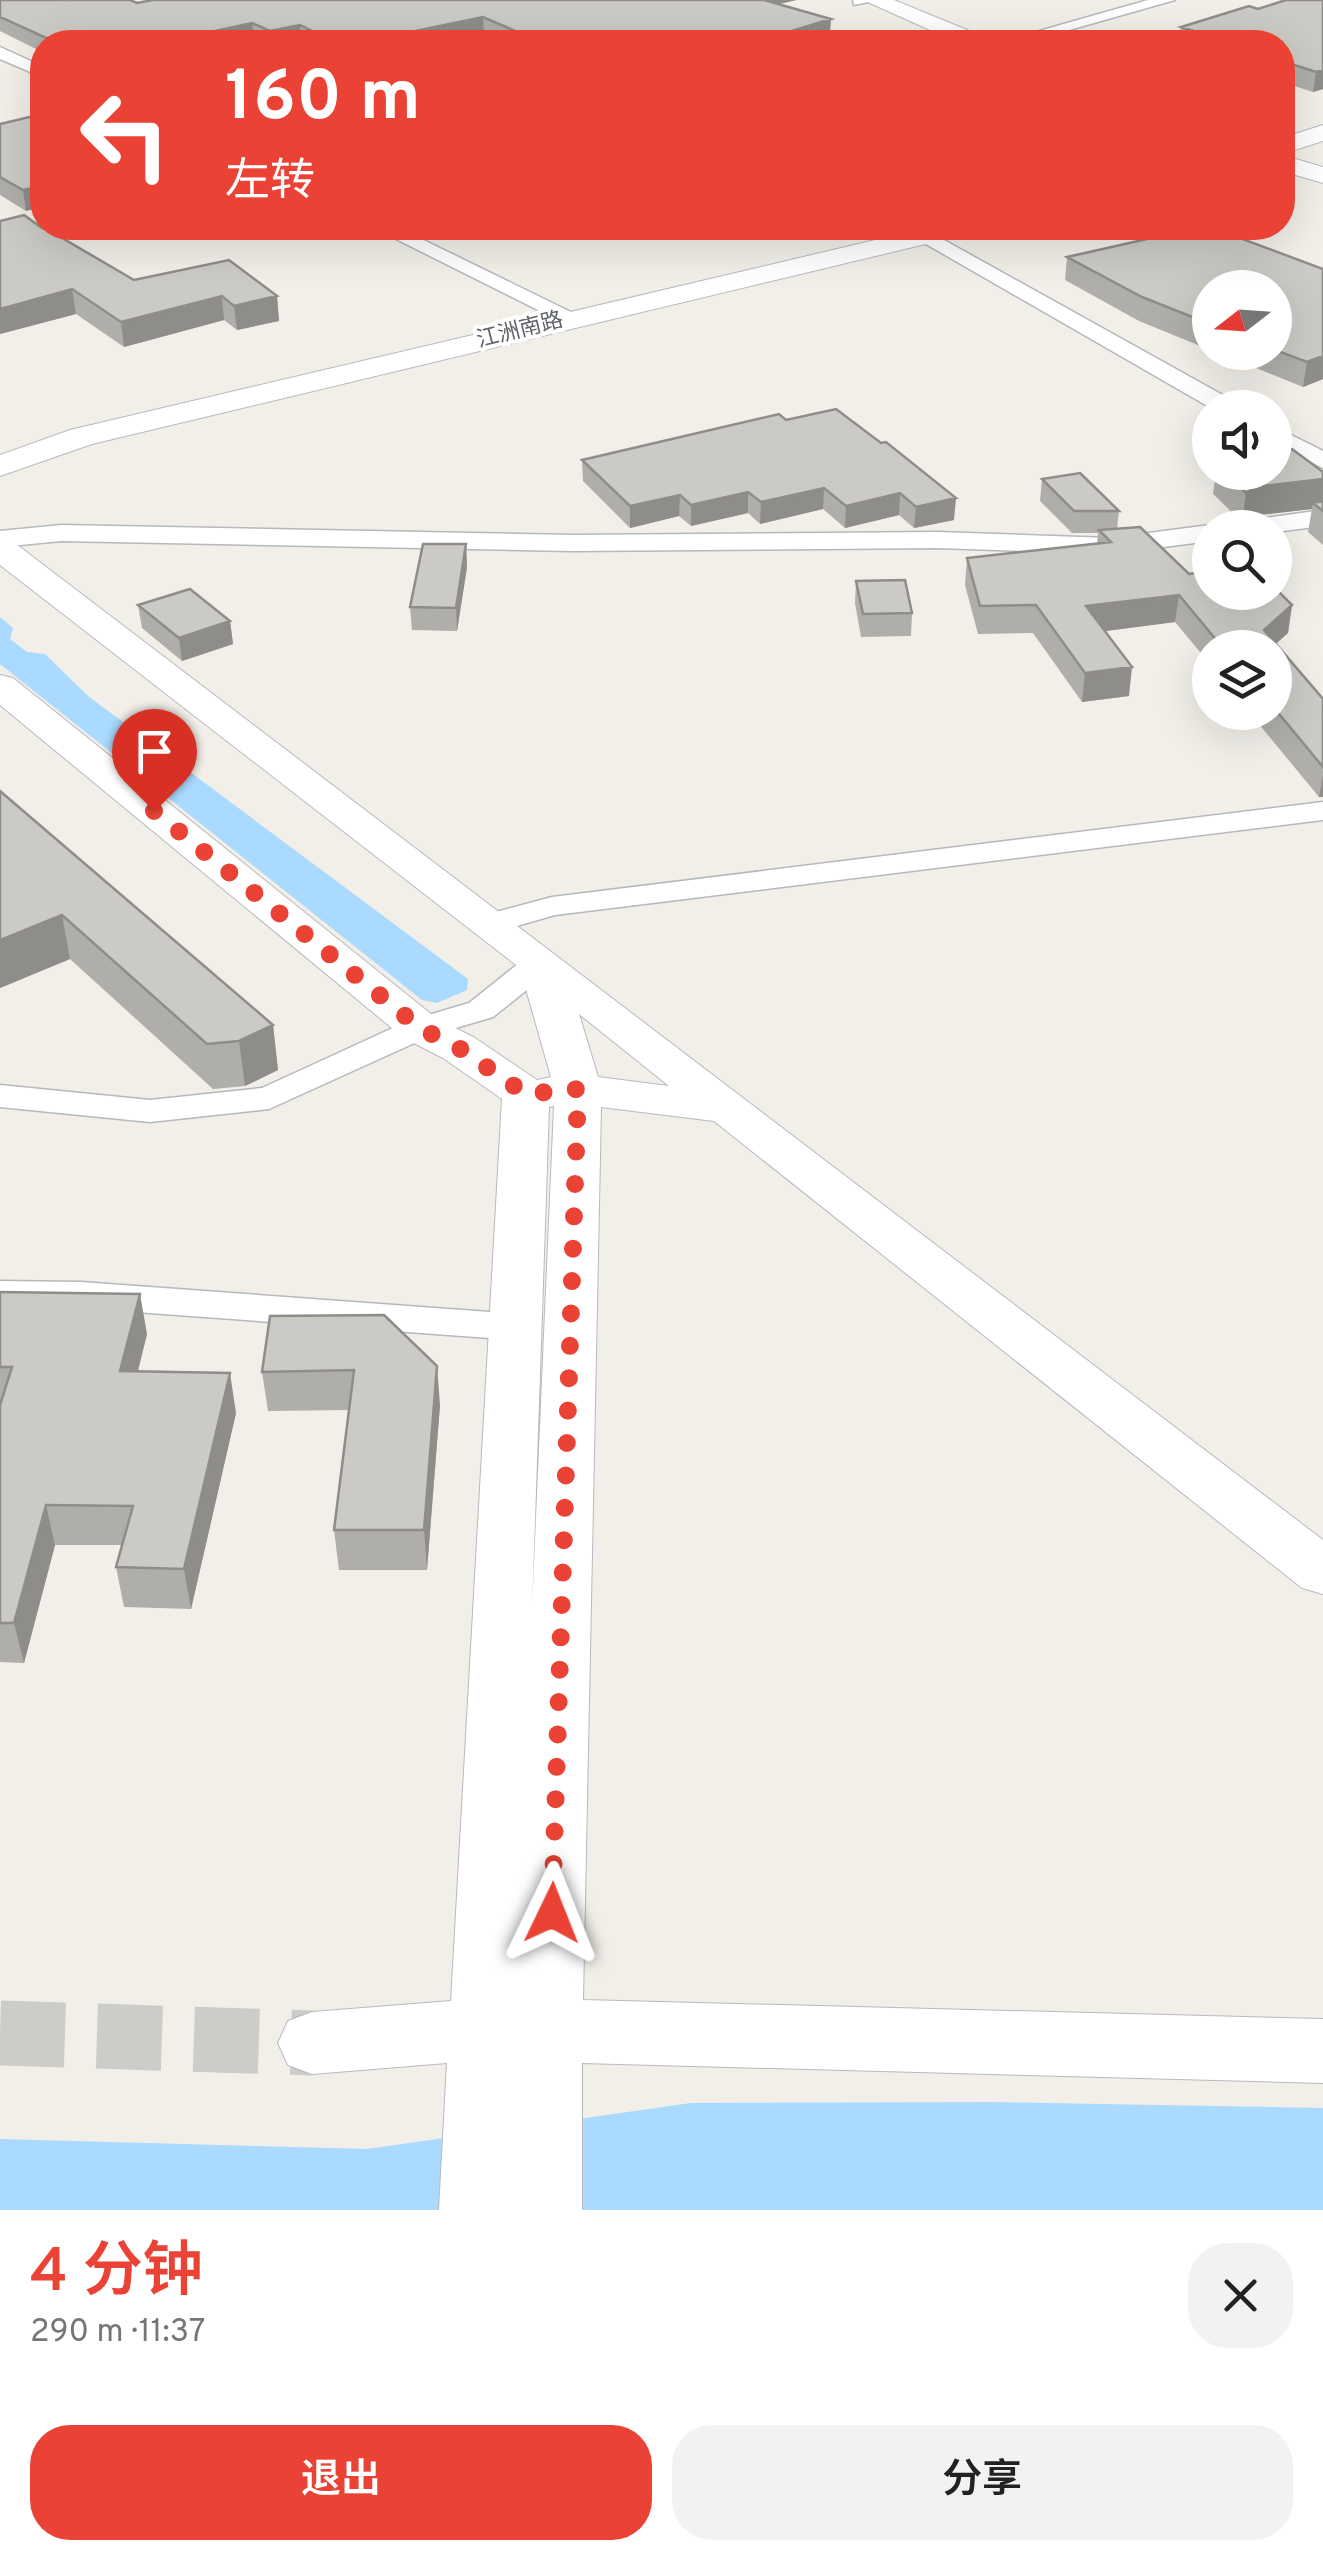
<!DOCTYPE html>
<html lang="zh">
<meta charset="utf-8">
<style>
:root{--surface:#fff;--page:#f2f2f2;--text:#222;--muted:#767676;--accent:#ea4335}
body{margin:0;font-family:Overpass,"Noto Sans SC",sans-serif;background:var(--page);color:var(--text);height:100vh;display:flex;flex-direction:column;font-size:38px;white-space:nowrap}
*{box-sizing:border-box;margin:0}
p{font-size:32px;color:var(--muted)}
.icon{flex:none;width:55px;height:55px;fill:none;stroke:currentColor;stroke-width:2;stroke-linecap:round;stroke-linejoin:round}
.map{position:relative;height:2210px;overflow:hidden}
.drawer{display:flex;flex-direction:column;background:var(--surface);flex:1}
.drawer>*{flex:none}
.hud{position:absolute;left:30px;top:30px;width:1265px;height:210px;border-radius:40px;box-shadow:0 10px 40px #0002;background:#ea4335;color:#fff;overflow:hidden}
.needle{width:65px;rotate:253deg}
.tools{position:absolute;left:1192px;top:270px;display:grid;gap:20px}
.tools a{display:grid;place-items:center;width:100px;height:100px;border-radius:50%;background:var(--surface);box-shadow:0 10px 40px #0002;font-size:50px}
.pin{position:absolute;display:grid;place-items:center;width:85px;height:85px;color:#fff;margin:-102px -42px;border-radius:50% 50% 50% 0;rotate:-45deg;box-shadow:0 0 10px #0007}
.pin .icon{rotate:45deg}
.me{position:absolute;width:110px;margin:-55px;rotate:2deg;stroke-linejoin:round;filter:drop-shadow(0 0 8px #0008)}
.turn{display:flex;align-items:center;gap:35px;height:210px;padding:0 30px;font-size:45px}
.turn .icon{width:130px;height:130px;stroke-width:2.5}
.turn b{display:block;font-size:70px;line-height:85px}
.round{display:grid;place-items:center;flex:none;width:105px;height:105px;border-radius:40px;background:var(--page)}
.summary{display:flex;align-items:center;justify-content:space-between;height:170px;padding:0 30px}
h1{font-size:60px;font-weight:600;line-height:75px;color:var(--accent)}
.button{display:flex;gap:20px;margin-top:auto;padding:20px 30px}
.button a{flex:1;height:115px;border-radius:40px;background:var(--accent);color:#fff;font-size:40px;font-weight:600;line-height:115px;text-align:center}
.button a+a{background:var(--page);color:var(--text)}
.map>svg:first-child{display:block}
</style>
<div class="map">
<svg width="1323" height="2210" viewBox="0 0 1323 2210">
<rect width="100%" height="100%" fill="#f1efe8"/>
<!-- water -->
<path fill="#aadaff" d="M0 617 13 628 10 639 27 652 45 654 88 696 468 979 467 990 437 1003 422 1000 0 664Z
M993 2102 1323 2108V2210H0V2139L367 2149 691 2103Z"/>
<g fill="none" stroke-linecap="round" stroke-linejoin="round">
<!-- secondary-tunnel -->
<path stroke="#ccccc8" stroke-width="65" stroke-dasharray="65 32" stroke-linecap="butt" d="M0 2033 312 2043"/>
<!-- street casing -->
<g stroke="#b5b8bc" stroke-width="3">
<path id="street" d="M853 0H878L854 5Z
M1148 0H1175L1027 42H1000Z
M0 47 42 66V77L0 59Z
M374 228H399L583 318 572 325 564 323Z
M926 230 1237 403 1240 408H1211L919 240V232Z
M1275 427 1323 451V468L1275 444Z
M1323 510V526L1275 532V528H1239L1251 520Z
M61 525 572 535 938 532 1110 538 1210 525 1219 528H1210V541L1110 554 938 548 572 551 61 541 0 547V531Z
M1323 802V820L555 915 492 933 481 930 476 923 481 916 552 897Z
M541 952 553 955 557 962 553 969 493 1017 432 1035 269 1109 150 1122 0 1107V1085L150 1100 262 1088 408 1021 469 1003 529 955Z
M0 1281 81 1282 517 1314 531 1317 536 1327 531 1337 517 1340 81 1308 0 1307Z"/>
</g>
<!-- secondary casing -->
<g stroke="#b6babf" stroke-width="2">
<path id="secondary" d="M863 0H894L984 37 988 42H957Z
M1323 125V141L1282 154V138Z
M1282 155 1323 167V183L1282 171Z
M926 228H973L959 236 92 444 0 476V455L70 430Z
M0 538 12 541 1323 1540V1594L1302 1588 714 1121 601 1107 583 2000 1323 2019V2083L582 2063V2210H439L447 2063 312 2074 288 2065 278 2043 288 2021 312 2012 451 2001 502 1099 443 1058 404 1038 0 705V675L13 678 436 1018 475 1038 537 1080 551 1077 520 968 0 565ZM579 1014 669 1086 598 1077ZM554 1106 532 1609 549 1107Z"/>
</g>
<!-- street -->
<use href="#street" fill="#fff" fill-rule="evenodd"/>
<!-- secondary -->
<use href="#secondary" fill="#fff" fill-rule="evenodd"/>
</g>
<!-- wall -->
<path fill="#afaea9" d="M0 0 137 3 779 4 830 35 806 42H505L484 33 440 42H305L301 40 292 42H261L254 39 239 42H42V52L0 31Z
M1323 0V89L1313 92 1282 82V42H1179L1181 27Z
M42 114 26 211 0 195V124Z
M0 221 134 280 277 296 279 321 237 330 224 320 124 347 76 314 0 334Z
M1067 257 1323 269V379L1303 387 1217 352H1275V288H1210V350L1139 321 1065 280Z
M786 420 954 520 914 528 899 515 845 528 823 509 760 524 748 513 691 526 679 516 630 528 583 481 582 460Z
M1216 472H1323V545L1308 532 1312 509 1250 516 1242 522 1213 494Z
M1042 479 1119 511 1117 529 1189 574 1292 605 1288 633 1275 644 1323 699V797H1319L1249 712H1275V648H1210V664L1175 622 1105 631 1129 696 1082 702 1033 633 978 634 965 585 967 558 1097 544 1098 533H1072L1040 501Z
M466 544 467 567 457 631 412 630 410 607Z
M856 581 912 613 911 636 861 637 855 603Z
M138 605 230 621 233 644 182 661 142 628Z
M0 791 273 1025 278 1070 245 1086 213 1089 70 959 0 988Z
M0 1292 147 1334 138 1371 236 1413 191 1609 124 1607 116 1567 122 1545H55L24 1663 0 1662Z
M384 1315 440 1405 427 1570H339L334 1530 349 1410 268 1411 262 1372Z"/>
<!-- shaded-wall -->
<path fill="#8f8d8a" d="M750 0H797L749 11Z
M483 17 484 33 440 42H362Z
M831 19 830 35 806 42H756Z
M252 23 254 39 239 42H164Z
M300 25 301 40 292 42H271L270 31Z
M1323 70V89L1313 92 1316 72Z
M42 186V207L26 211 23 190Z
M72 289 76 314 0 334V309Z
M222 296 224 320 124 347 121 322Z
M277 296 279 321 237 330 234 306Z
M1323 356V379L1303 387 1307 362Z
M1323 479V507L1313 503 1312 509 1250 516 1242 522 1246 493 1255 487Z
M824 488 823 509 760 524 761 502Z
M748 492V513L691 526V505Z
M900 493 899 515 845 528 846 506Z
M680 495 679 516 630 528V506Z
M956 498 954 520 914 528 916 507Z
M466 544 467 567 457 631 456 608Z
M1179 595 1175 622 1083 634 1086 606Z
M1292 605 1288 633 1271 648 1264 630Z
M230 621 233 644 182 661 179 638Z
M1132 667 1129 696 1082 702 1085 673Z
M1323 775V797H1319Z
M62 915 70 959 0 988V940Z
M273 1025 278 1070 245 1086 239 1041Z
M140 1294 147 1334 128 1410 120 1371Z
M437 1366 440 1405 427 1570 424 1530Z
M230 1373 236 1413 191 1609 184 1569Z
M46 1505 55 1545 24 1663 14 1623Z"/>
<!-- building -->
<path fill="#cccac5" stroke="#8f8d8a" stroke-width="2.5" d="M0 0H130L137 3 153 0H764L831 19 756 42H541L483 17 362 42H335L300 25 270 31 252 23 164 42H55L0 17Z
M1286 0H1323V70L1316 72 1282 61V42H1228L1181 27 1249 6 1258 9Z
M42 114V186L23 190 0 177V124Z
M24 215 42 228H45L134 280 229 260 277 296 234 306 222 296 121 322 72 289 0 309V221Z
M1196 228H1213L1323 269V356L1307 362 1275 350V288H1210V324L1142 297 1067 257Z
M836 409 881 443 886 442 956 498 916 507 900 493 846 506 824 488 761 502 748 492 691 505 680 495 630 506 582 460 779 414 786 420Z
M1292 449 1323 472V479L1255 487 1246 493 1225 472H1275V453Z
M1080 473 1119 511H1074L1042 479Z
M1323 501V511L1313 503Z
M1140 527 1189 574 1210 571V592H1275V588L1292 605 1264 630 1323 699V767L1275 709V648H1223L1179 595 1086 606 1132 667 1085 673 1036 605 980 606 967 558 1111 542 1099 530Z
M423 544H466L456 608 410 607Z
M905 580 912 613 863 614 856 581Z
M190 589 230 621 179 638 138 605Z
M0 791 273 1025 239 1041 207 1044 62 915 0 940Z
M0 1292 140 1294 120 1371 230 1373 184 1569 116 1567 133 1506 46 1505 14 1623H0V1405L12 1367H0Z
M384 1315 437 1366 424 1530H334L354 1370 262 1372 270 1316Z"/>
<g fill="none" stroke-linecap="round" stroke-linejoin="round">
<!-- route -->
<path stroke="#ea4335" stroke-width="18" stroke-dasharray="0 32.4" d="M154 811 420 1028 459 1048 526 1094 578 1089 552 1913"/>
</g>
<g text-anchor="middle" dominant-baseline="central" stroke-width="8" stroke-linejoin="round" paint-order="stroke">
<!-- far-street labels -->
<g font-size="22" fill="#5f6368" stroke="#fff">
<text transform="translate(520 331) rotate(-14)">江洲南路</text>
</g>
</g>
</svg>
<div class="tools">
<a><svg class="needle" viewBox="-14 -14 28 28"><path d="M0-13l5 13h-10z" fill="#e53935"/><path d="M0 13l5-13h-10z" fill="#767676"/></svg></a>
<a><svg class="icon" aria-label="sound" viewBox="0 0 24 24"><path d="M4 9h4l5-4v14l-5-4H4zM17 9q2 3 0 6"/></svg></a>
<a><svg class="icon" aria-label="search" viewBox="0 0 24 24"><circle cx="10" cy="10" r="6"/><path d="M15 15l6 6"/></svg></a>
<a><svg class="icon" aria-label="layers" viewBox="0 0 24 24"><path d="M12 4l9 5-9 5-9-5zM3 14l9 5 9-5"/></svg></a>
</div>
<div class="pin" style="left:154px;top:811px;background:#d93025"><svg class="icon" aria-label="arrive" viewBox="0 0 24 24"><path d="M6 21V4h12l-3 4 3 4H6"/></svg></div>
<svg class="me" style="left:552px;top:1913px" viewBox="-20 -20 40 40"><path d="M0-17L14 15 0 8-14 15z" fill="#ea4335" stroke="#fff" stroke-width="4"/></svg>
<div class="hud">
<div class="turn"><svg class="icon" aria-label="left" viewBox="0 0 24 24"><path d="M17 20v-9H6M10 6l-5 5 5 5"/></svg><div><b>160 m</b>左转</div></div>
</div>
</div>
<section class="drawer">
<div class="summary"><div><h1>4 分钟</h1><p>290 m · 11:37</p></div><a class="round"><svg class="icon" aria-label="close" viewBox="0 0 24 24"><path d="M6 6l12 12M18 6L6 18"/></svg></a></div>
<div class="button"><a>退出</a><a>分享</a></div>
</section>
